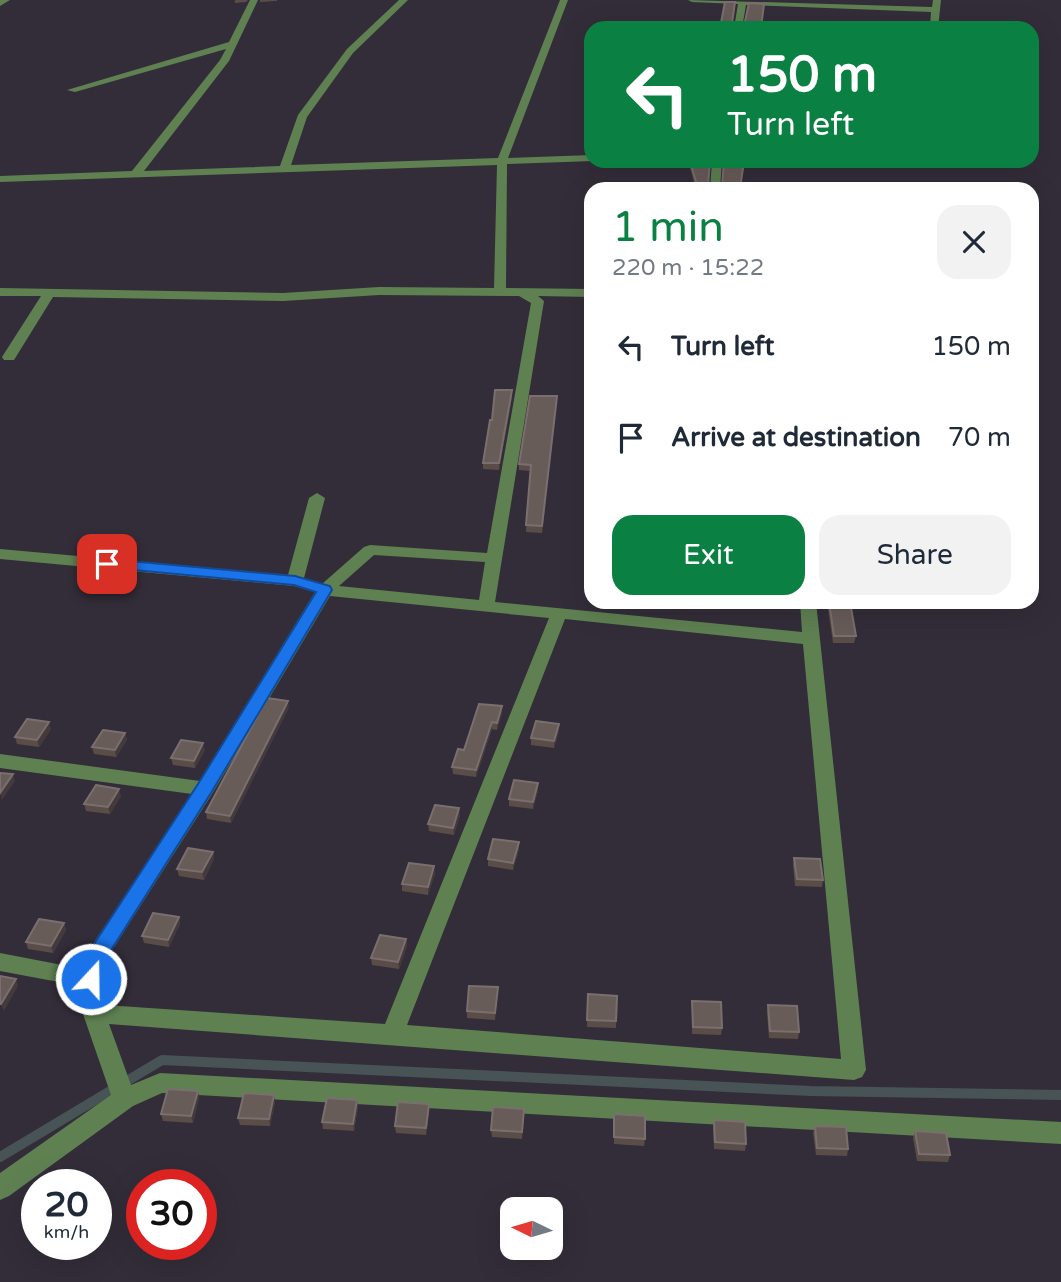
<!DOCTYPE html>
<meta charset="utf-8">
<style>
:root{--surface:#fff;--page:#f2f2f3;--text:#1f2937;--muted:#747a83;--accent:#0b8043}
body{margin:0;font-family:"Varela Round",sans-serif;background:var(--page);color:var(--text);height:100vh;display:flex;flex-direction:column;font-size:26px;white-space:nowrap}
*{box-sizing:border-box;margin:0}
p{font-size:23px;color:var(--muted)}
.icon{flex:none;width:38px;height:38px;fill:none;stroke:currentColor;stroke-width:2;stroke-linecap:round;stroke-linejoin:round}
.map{position:relative;flex:1;overflow:hidden}
.side{position:absolute;left:584px;top:182px;width:455px;height:427px;display:flex;flex-direction:column;background:var(--surface);border-radius:21px;box-shadow:0 7px 28px #0002}
.side>*{flex:none}
.hud{position:absolute;left:584px;top:21px;width:455px;height:147px;border-radius:21px;box-shadow:0 7px 28px #0002;background:#0b8043;color:#fff;overflow:hidden}
.needle{width:46px;rotate:275deg}
.controls{position:absolute;left:500px;top:1197px;display:grid;gap:14px}
.controls a{display:grid;place-items:center;width:63px;height:63px;border-radius:14px;background:var(--surface);box-shadow:0 7px 28px #0002;font-size:35px}
.speed{position:absolute;left:21px;top:1169px;display:flex;gap:14px;font-size:35px;font-weight:700;text-align:center}
.speed>*{display:grid;place-content:center;width:91px;height:91px;border-radius:50%;background:var(--surface);box-shadow:0 7px 28px #0002;line-height:1}
.speed small{font-size:18px;font-weight:400}
.speed .limit{border:10px solid #d22;background:#fff;color:#111}
.pin{position:absolute;display:grid;place-items:center;width:60px;height:60px;color:#fff;margin:-30px;border-radius:14px;box-shadow:0 4px 10px #0006}
.me{position:absolute;width:77px;margin:-38px;rotate:21deg;stroke-linejoin:round;filter:drop-shadow(0 0 5px #0008)}
.turn{display:flex;align-items:center;gap:24px;height:147px;padding:0 28px;font-size:32px}
.turn .icon{width:91px;height:91px;stroke-width:2.5}
.turn b{display:block;font-size:49px;line-height:60px}
.round{display:grid;place-items:center;flex:none;width:74px;height:74px;border-radius:21px;background:var(--page)}
.head{display:flex;align-items:center;justify-content:space-between;height:119px;padding:0 28px}
h1{font-size:42px;font-weight:600;line-height:52px;color:var(--accent)}
.cta{display:flex;gap:14px;margin-top:auto;padding:14px 28px}
.cta a{flex:1;height:80px;border-radius:21px;background:var(--accent);color:#fff;font-size:28px;font-weight:600;line-height:80px;text-align:center}
.cta a+a{background:var(--page);color:var(--text)}
ul{padding:0;list-style:none}
li{display:flex;align-items:center;gap:21px;height:91px;padding:0 28px}
li div{flex:1}
li b{display:block;font-size:26px}
li em{font-style:normal}
.map>svg:first-child{display:block}
</style>
<div class="map">
<svg width="1061" height="1282" viewBox="0 0 1061 1282">
<rect width="100%" height="100%" fill="#332d39"/>
<g fill="none" stroke-linecap="round" stroke-linejoin="round">
<!-- stream -->
<path stroke="#485356" stroke-width="10" d="M0 1157 162 1060 811 1091 1061 1095"/>
<!-- minor -->
<path fill="#5f8152" fill-rule="evenodd" d="M0 0H10L0 6Z
M250 0H258L229 61 144 171 280 166 298 115 347 49 399 0H408L353 53 307 117 291 165 498 158 560 0H568L508 158 592 155 593 161 507 164 506 288 592 289V297L538 296 544 301 495 602 802 632 800 602H816L866 1070 862 1077 854 1080 109 1024 131 1085 160 1073 1061 1122V1144L162 1093 133 1106 9 1196 0 1200V1173L111 1095 83 1014 80 986 0 971V953L83 969 91 947 192 794 0 768V754L200 781 315 592 294 586 0 559V549L288 575 309 498 317 493 325 498 304 578 322 584 364 547 370 545 487 553 531 303 519 296 379 295 283 301 53 297 14 360H4L2 357 41 296H0V288L283 293 379 287 494 288 497 165 0 182V176L132 171 220 60 226 49 75 92 67 90 229 42ZM374 555 485 562 479 600 339 586ZM330 596 549 618 385 1024 105 1005 102 979 109 955 212 794ZM565 619 803 644 841 1059 407 1025Z
M688 0 932 7 933 0H941L938 28H930L931 12 746 5 742 28H734L738 4 692 2Z
M712 161H722L720 189H710Z"/>
</g>
<!-- wall -->
<path fill="#5a4d48" d="M235 0H248L246 2 235 3Z
M260 0H277V1L260 2Z
M688 161H710L708 186 740 189H696Z
M557 396 542 533 526 532 530 471 519 470V464Z
M512 397 499 470 483 469V463L492 420Z
M827 602H850L856 636 854 643H833Z
M502 706V713L497 730 492 729 476 777 453 774 452 767 464 750Z
M289 707 231 823 207 819 206 812Z
M559 724V731L554 748 531 745V738Z
M51 729 39 747 17 744 15 737Z
M125 733 127 740 116 757 94 754 92 747Z
M205 750 195 768 173 765 171 758Z
M538 783V790L533 809 509 806V799Z
M121 796 110 814 86 811 84 804Z
M460 815 454 835 429 831 428 824Z
M519 842V849L513 870 488 866V859Z
M213 852 214 859 204 880 179 876 177 869Z
M794 858 823 880 822 887 795 886 793 865Z
M435 873 428 895 402 891V884Z
M179 917 180 924 169 947 144 943 142 936Z
M64 923 66 930 53 953 28 949 26 942Z
M406 939 407 946 399 969 372 965 371 958Z
M498 987 495 1020 467 1018V1011Z
M588 994 617 996 616 1028 587 1027Z
M692 1001 722 1028 721 1035 692 1034Z
M768 1005 799 1032 798 1039 769 1038 767 1012Z
M198 1091 199 1098 193 1123 163 1121 161 1114Z
M357 1100 358 1107 354 1131 323 1129 322 1122Z
M275 1102 270 1126 240 1125 238 1118Z
M429 1104V1111L426 1135 396 1133 395 1126Z
M614 1114 645 1139 644 1146 614 1144Z
M524 1116 522 1139 492 1137 491 1130Z
M714 1120 746 1144 745 1151 714 1149 713 1127Z
M815 1126 848 1149 847 1156 816 1155 813 1133Z
M915 1131 950 1155 948 1162 917 1161 913 1138Z"/>
<!-- shaded-wall -->
<path fill="#443a3b" d="M512 390V397L499 470V463Z
M557 396V403L542 533V526Z
M288 701 289 707 231 823 230 816Z
M502 706V713L497 730V723Z
M49 722 51 729 39 747 37 740Z
M492 722V729L476 777V770Z
M559 724V731L554 748V741Z
M125 733 127 740 116 757 115 750Z
M203 743 205 750 195 768 194 761Z
M13 774 15 781 2 800 0 793Z
M538 783V790L533 809V802Z
M119 789 121 796 110 814 108 807Z
M459 808 460 815 454 835 453 828Z
M519 842V849L513 870V863Z
M213 852 214 859 204 880 202 872Z
M434 866 435 873 428 895V887Z
M179 917 180 924 169 947 168 940Z
M64 923 66 930 53 953 51 946Z
M406 939 407 946 399 969 398 962Z
M16 979 18 986 4 1011 1 1004Z
M198 1091 199 1098 193 1123 191 1116Z
M274 1095 275 1102 270 1126 269 1119Z
M357 1100 358 1107 354 1131 353 1124Z
M429 1104V1111L426 1135V1128Z"/>
<!-- building -->
<path fill="#685c59" stroke="#7a6f6e" stroke-width="2" d="M725 2H735L732 23 734 26H744L749 3 764 4 761 28H720Z
M690 161H710L708 186H722L724 161H744L740 189H698Z
M495 390H512L499 463H483L490 420H492Z
M530 396H557L542 526 526 525 531 465 519 464Z
M829 602H850L856 636H834Z
M267 698 288 701 230 816 206 812Z
M479 704 502 706 497 723 492 722 476 770 452 767 458 749 464 750Z
M27 719 49 722 37 740 15 737Z
M536 721 559 724 554 741 531 738Z
M103 730 125 733 115 750 92 747Z
M181 740 203 743 194 761 171 758Z
M0 773 13 774 0 793Z
M514 780 538 783 533 802 509 799Z
M96 785 119 789 108 807 84 804Z
M435 805 459 808 453 828 428 824Z
M493 839 519 842 513 863 488 859Z
M188 848 213 852 202 872 177 869Z
M794 858 820 859 823 880 797 879Z
M409 863 434 866 428 887 402 884Z
M153 913 179 917 168 940 142 936Z
M39 919 64 923 51 946 26 942Z
M380 935 406 939 398 962 371 958Z
M0 976 16 979 1 1004H0Z
M469 986 498 987 495 1013 467 1011Z
M588 994 617 996 616 1021 587 1020Z
M692 1001 721 1002 722 1028 693 1027Z
M768 1005 797 1006 799 1032 770 1031Z
M168 1089 198 1091 191 1116 161 1114Z
M244 1093 274 1095 269 1119 238 1118Z
M327 1098 357 1100 353 1124 322 1122Z
M398 1102 429 1104 426 1128 395 1126Z
M493 1107 524 1109 522 1132 491 1130Z
M614 1114 645 1116V1139L614 1137Z
M714 1120 745 1122 746 1144 715 1142Z
M815 1126 846 1127 848 1149 817 1148Z
M915 1131 946 1133 950 1155 919 1154Z"/>
<!-- route -->
<path fill="#1a73e8" stroke="#114b97" stroke-width="2" d="M107 559 295 576 330 586 332 590 211 793 108 955 98 985 91 987 83 985 80 979 92 947 198 784 316 592 294 585 102 567 100 564Z"/>
</svg>
<div class="controls">
<a><svg class="needle" viewBox="-14 -14 28 28"><path d="M0-13l5 13h-10z" fill="#e53935"/><path d="M0 13l5-13h-10z" fill="#747a83"/></svg></a>
</div>
<div class="speed"><div>20<small>km/h</small></div><div class="limit">30</div></div>
<div class="pin" style="left:107px;top:564px;background:#d93025"><svg class="icon" aria-label="arrive" viewBox="0 0 24 24"><path d="M6 21V4h12l-3 4 3 4H6"/></svg></div>
<svg class="me" style="left:91px;top:979px" viewBox="-20 -20 40 40"><circle r="17" fill="#1a73e8" stroke="#fff" stroke-width="3"/><path d="M0-11L8 9 0 5-8 9z" fill="#fff"/></svg>
<div class="hud">
<div class="turn"><svg class="icon" aria-label="left" viewBox="0 0 24 24"><path d="M17 20v-9H6M10 6l-5 5 5 5"/></svg><div><b>150 m</b>Turn left</div></div>
</div>
<section class="side">
<div class="head"><div><h1>1 min</h1><p>220 m · 15:22</p></div><a class="round"><svg class="icon" aria-label="close" viewBox="0 0 24 24"><path d="M6 6l12 12M18 6L6 18"/></svg></a></div>
<ul>
<li><svg class="icon" aria-label="left" viewBox="0 0 24 24"><path d="M17 20v-9H6M10 6l-5 5 5 5"/></svg><div><b>Turn left</b></div><em>150 m</em></li>
<li><svg class="icon" aria-label="arrive" viewBox="0 0 24 24"><path d="M6 21V4h12l-3 4 3 4H6"/></svg><div><b>Arrive at destination</b></div><em>70 m</em></li>
</ul>
<div class="cta"><a>Exit</a><a>Share</a></div>
</section>
</div>
